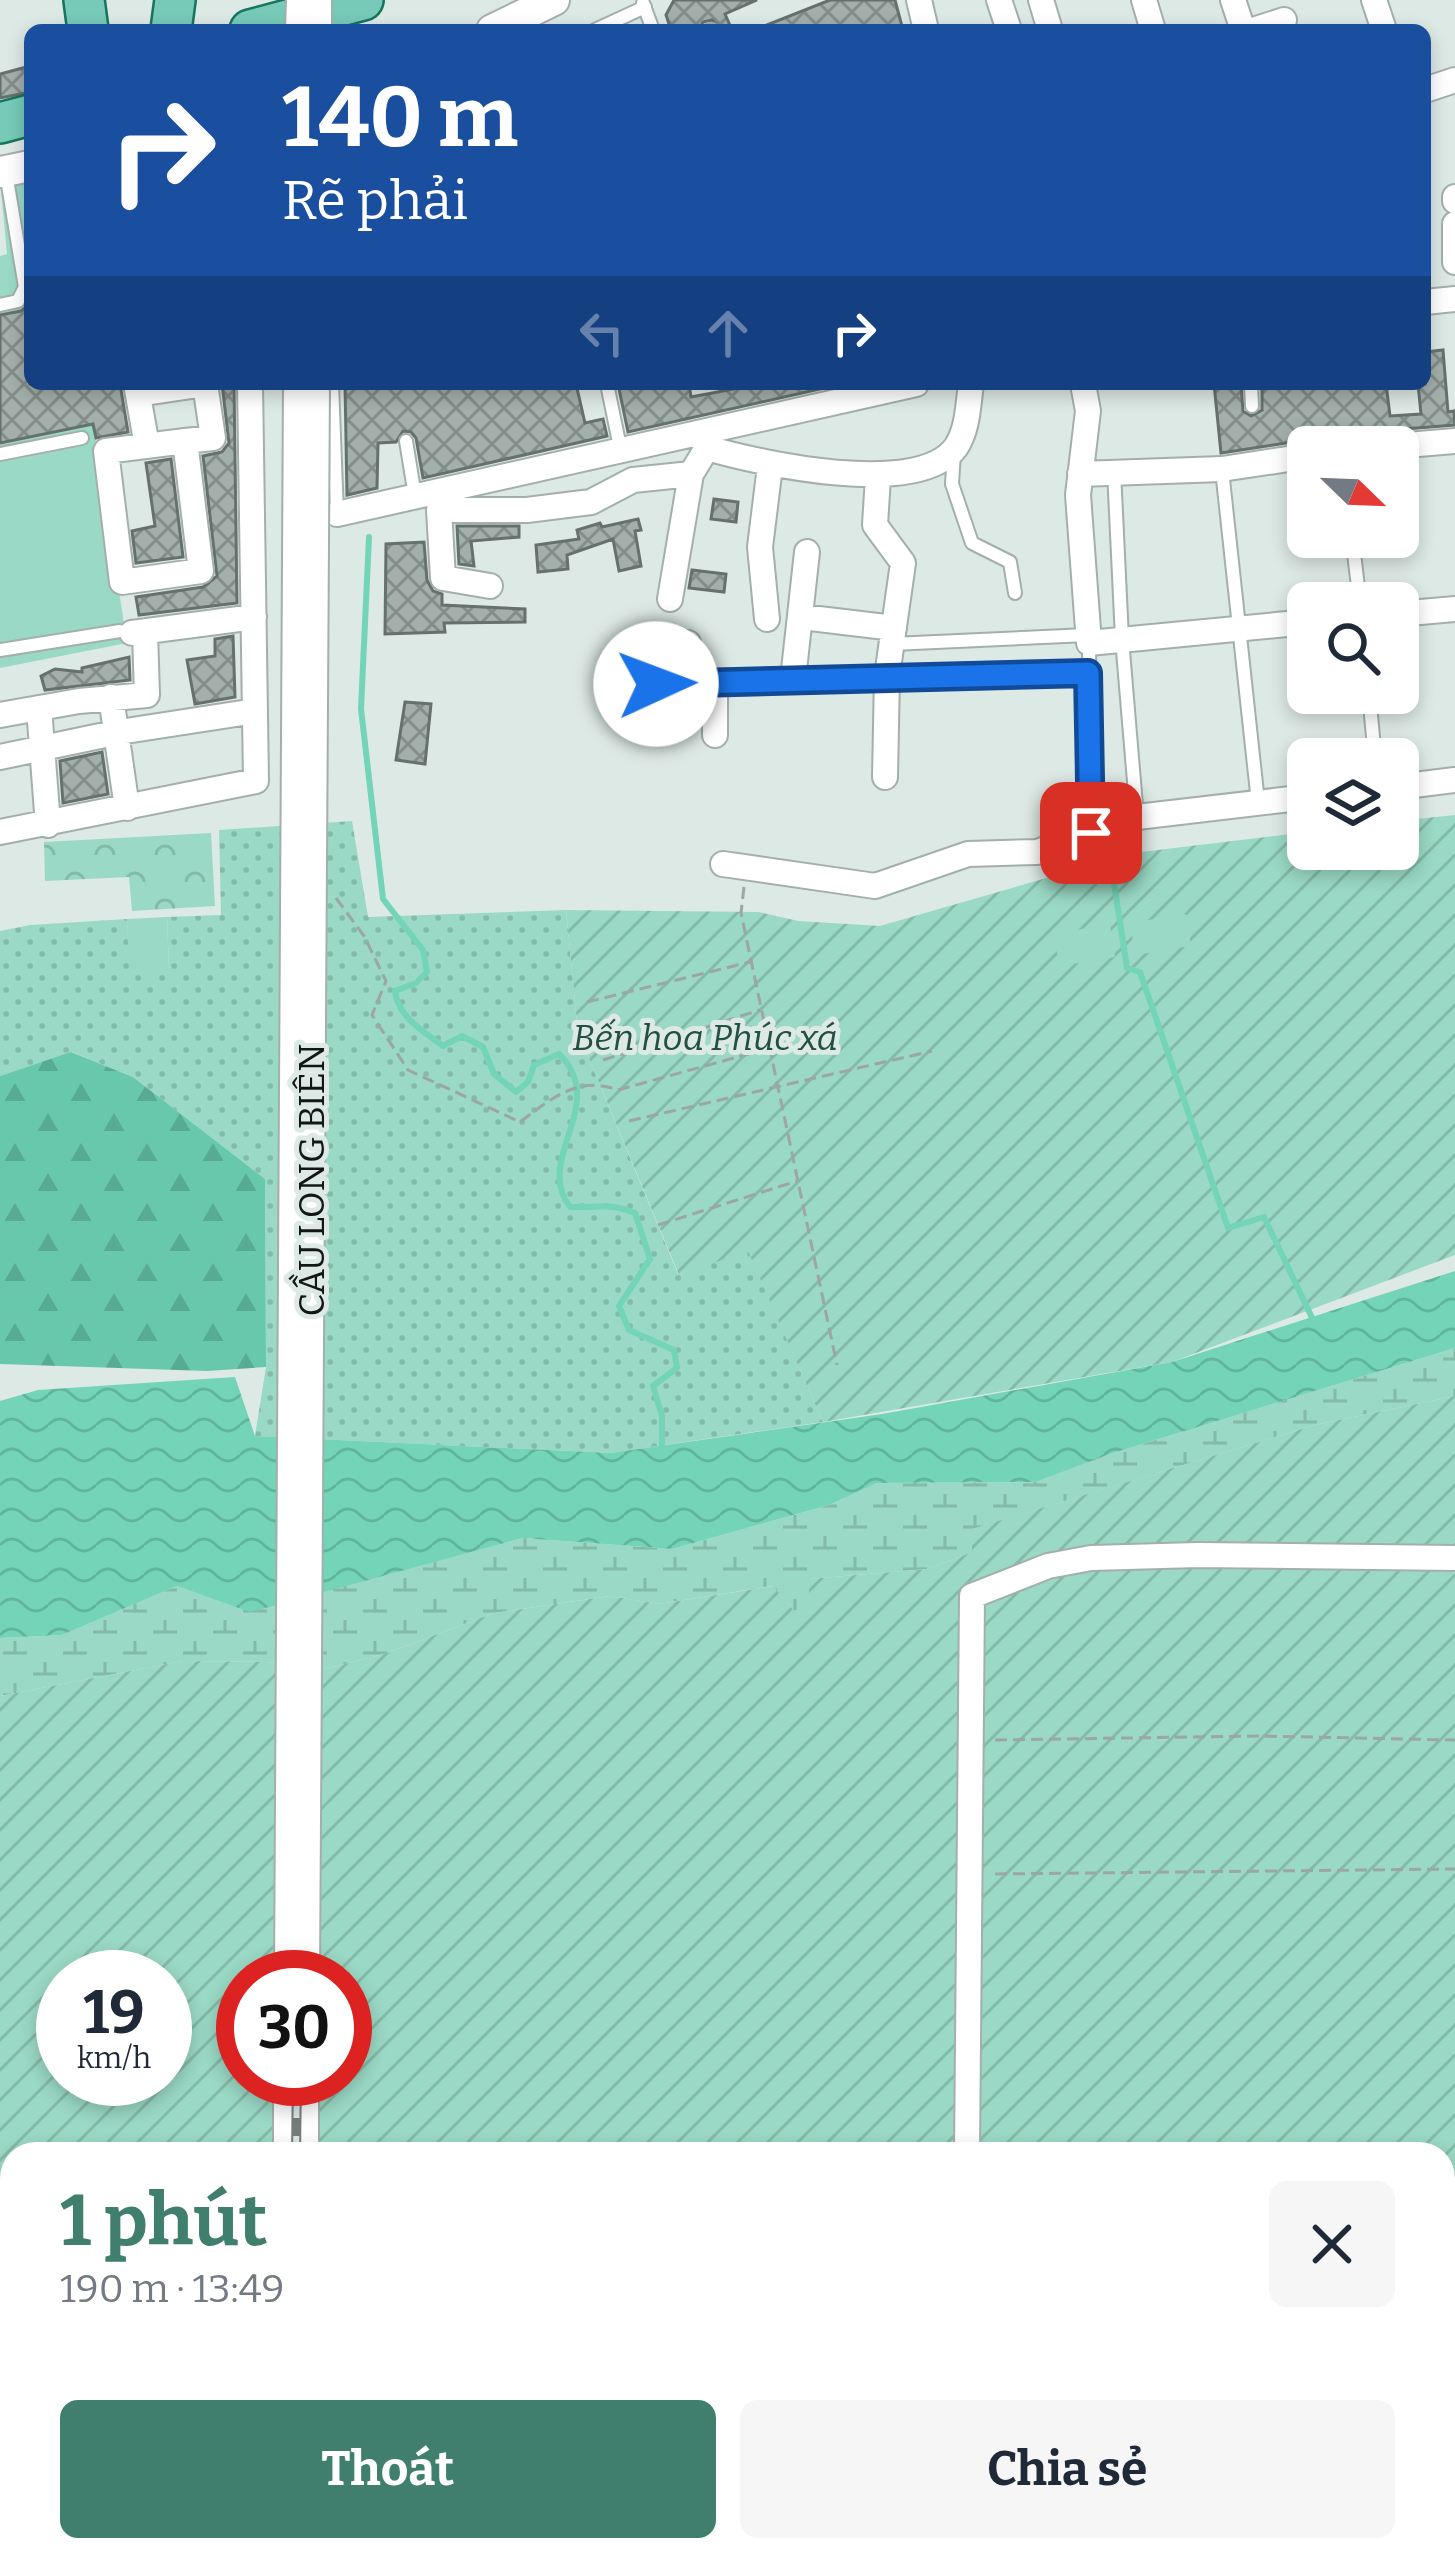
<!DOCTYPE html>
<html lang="vi">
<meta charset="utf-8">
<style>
:root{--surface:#fff;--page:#f6f6f7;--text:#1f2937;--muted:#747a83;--accent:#407f6d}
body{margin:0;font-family:Bitter,serif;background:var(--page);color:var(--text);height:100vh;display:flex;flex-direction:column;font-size:45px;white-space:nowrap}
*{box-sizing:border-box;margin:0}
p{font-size:39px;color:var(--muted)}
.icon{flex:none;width:66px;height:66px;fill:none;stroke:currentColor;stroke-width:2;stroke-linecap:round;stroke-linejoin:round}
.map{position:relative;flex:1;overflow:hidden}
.side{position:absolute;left:0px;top:2142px;width:1455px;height:420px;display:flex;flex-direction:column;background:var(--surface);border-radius:36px 36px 0 0;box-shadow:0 6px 18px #0003}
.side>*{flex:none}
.guide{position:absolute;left:24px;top:24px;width:1407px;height:366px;border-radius:18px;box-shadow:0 6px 18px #0003;background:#1a4fa0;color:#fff;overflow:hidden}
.needle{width:78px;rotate:113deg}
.fabs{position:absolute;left:1287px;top:426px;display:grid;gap:24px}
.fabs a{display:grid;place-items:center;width:132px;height:132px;border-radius:18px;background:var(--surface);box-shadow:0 6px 18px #0003;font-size:60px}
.speed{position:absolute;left:36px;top:1950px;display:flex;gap:24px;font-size:60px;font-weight:700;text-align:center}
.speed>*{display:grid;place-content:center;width:156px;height:156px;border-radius:50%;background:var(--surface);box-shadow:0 6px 18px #0003;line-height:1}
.speed small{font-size:30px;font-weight:400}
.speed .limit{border:18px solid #d22;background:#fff;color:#111}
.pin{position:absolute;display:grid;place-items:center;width:102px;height:102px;color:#fff;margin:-51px;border-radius:24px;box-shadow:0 6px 18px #0006}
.me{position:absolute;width:132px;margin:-66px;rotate:88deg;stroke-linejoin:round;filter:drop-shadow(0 0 9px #0008)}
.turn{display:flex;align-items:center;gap:42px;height:252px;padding:0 60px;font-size:54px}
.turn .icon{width:156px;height:156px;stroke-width:2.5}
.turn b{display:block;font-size:84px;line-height:102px}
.lanes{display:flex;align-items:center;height:114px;padding:0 60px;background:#0003;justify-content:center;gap:60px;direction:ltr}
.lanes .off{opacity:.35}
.round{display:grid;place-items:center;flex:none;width:126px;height:126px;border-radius:18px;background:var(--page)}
.overview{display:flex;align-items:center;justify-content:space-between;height:204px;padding:0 60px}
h1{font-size:72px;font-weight:700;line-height:90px;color:var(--accent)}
.primary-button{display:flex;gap:24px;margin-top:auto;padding:24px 60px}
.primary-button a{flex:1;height:138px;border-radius:18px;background:var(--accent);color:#fff;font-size:48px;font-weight:700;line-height:138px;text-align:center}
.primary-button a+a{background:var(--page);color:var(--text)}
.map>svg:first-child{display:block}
</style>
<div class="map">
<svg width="1455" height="2562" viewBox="0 0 1455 2562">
<defs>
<pattern id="grass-dots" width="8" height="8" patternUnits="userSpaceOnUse" patternTransform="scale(3)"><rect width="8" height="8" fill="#9ad9c5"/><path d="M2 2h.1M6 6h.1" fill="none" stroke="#84baa8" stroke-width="1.8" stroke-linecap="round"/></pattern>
<pattern id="forest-firs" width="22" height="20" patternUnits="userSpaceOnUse" patternTransform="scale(3)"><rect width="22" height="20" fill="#67c8ac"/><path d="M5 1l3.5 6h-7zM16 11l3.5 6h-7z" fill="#58ab93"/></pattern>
<pattern id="wetland-marsh" width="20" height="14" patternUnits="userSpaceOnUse" patternTransform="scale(3)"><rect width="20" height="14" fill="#9ad9c5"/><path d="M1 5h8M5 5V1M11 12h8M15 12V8" fill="none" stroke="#84baa8"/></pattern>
<pattern id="park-crowns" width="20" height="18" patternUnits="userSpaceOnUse" patternTransform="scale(3)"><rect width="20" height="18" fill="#9ad9c5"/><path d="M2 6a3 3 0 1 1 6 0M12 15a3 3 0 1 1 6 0" fill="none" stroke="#84baa8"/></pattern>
<pattern id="garden-furrows" width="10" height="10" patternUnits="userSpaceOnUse" patternTransform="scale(3)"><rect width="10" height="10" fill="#9ad9c5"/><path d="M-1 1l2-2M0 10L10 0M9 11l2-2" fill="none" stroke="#84baa8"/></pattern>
<pattern id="water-waves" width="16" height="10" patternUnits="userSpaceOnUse" patternTransform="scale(3)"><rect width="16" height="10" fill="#73d4b8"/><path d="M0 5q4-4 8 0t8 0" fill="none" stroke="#62b59d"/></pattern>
<pattern id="building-cross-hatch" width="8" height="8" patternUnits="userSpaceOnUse" patternTransform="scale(3)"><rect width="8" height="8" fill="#a3afab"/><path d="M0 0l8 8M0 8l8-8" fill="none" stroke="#838d8a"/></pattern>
</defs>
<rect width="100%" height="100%" fill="#dde9e5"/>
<!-- grass -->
<path fill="url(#grass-dots)" d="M352 821 368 917 566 910 578 1032 678 1274 748 1250 823 1422 610 1453 255 1436 266 1367 265 1179 133 1077 72 1052 0 1076V931L30 925 127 919 130 973 169 970 167 917 221 915 219 830Z"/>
<!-- forest -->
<path fill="url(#forest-firs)" d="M71 1052 133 1077 265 1179 266 1367 207 1371 0 1364V1076Z"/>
<!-- wetland -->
<path fill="url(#wetland-marsh)" d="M1455 1348V1396L1315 1425 973 1529 972 1552 927 1569 809 1579 810 1605 794 1611 772 1586 659 1604 609 1596 494 1613 384 1654 325 1669 267 1662 182 1661 0 1696V1638L62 1635 177 1586 250 1611 523 1538 672 1549 829 1505 877 1483 1036 1482 1113 1453Z
M0 2493 12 2494V2550H339L338 2562H128L0 2550Z"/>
<!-- park -->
<path fill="url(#park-crowns)" d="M211 833 215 906 132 911 129 877 45 881 44 842Z"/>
<!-- garden -->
<path fill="url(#garden-furrows)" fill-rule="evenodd" d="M1455 815V1255L1172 1362 823 1422 748 1251 679 1275 578 1032 566 910 759 912 798 921 880 926 1133 853 1308 832V849H1398V821Z
M1455 1396V2562H338L339 2550H1443V2154H12V2494L0 2493V1696L182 1661 267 1662 325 1669 384 1654 494 1613 610 1596 659 1604 773 1586 794 1611 809 1605V1579L927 1569 972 1552V1529L1315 1425ZM63 1977H165V2079H63ZM243 1977H345V2079H243Z"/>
<!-- pitch -->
<path fill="#9ad9c5" d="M30 174V384H87L127 643 0 668V256L7 254 0 179Z
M1186 914 1191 946 1135 955 1130 923Z
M167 917 169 971 129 973 127 919Z
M1110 925 1115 957 1059 966 1054 933Z"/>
<!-- water -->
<path fill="url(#water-waves)" d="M1455 1271V1348L1113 1453 1036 1482 877 1483 829 1505 672 1549 523 1538 250 1612 177 1586 62 1635 0 1638V1401L38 1390 235 1377 255 1436 610 1453 882 1414 1172 1362Z"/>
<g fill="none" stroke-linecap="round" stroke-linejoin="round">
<!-- stream -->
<path stroke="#73d4b8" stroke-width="6" d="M369 537 361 709 383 899 423 950 427 972 416 983 395 991C398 1017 423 1031 443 1046L462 1036 483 1047 494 1074 516 1092 528 1082 534 1065 559 1054C610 1104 533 1159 570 1207 598 1208 609 1202 635 1213L650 1259 619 1306 629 1330 674 1350 677 1368 653 1386 662 1416V1452
M1108 844 1127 968 1140 972 1228 1228 1264 1217 1315 1324"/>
</g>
<!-- building -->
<path fill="url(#building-cross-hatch)" stroke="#66716d" stroke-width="3" d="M674 0H757L725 14 732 30H722L712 20 703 22 699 30H671L666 15Z
M830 0H895L903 30H754Z
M30 66V92L0 98V74Z
M30 304V384H120L128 432 96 438 93 424 0 443V315L21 311Z
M1443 350 1448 412 1454 411 1455 425 1380 431 1367 444 1322 447 1306 440 1221 453 1214 384H1241L1243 411 1251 416 1262 410V384H1386L1390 416 1421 414 1418 384H1425V352Z
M222 384H234L237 603 139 615 136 597 203 587 217 576 203 456 222 452 229 443Z
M345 384H576L585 423 603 419 607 436 423 478 416 438 411 432 403 431 396 442 378 443 377 488 347 495Z
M618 384H689L691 397 760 384H824V388L628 432Z
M171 459 183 557 136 563 132 531 155 526 146 463Z
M714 499 738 502 736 522 711 519Z
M638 519 641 530 635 531 641 566 619 571 613 539 567 555 568 569 538 572 536 545 579 539 577 530 600 523 602 527Z
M457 526H519V537L471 541 474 566 459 564Z
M424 542 427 580 433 591 442 594V605L525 609V622L444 623 445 632 385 634 386 544Z
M692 570 726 574 724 592 689 588Z
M233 636 235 697 195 704 187 660 215 656V639Z
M129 657 130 680 45 690 41 676 55 669 82 672V668Z
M405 702 431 704 425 764 396 760Z
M102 752 108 794 63 803 60 761Z"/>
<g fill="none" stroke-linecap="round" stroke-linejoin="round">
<!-- service casing -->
<g stroke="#a3afab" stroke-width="16">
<path id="service" d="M643 3 653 30
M595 30 645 7
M709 30H712
M0 305 18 301 25 287 6 173
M332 384 337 514
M607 384 621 452
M1251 384 1252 406
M406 441 415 496
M954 452 952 484 972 543 1010 562 1015 593
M0 454 82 438
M1222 470 1258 802
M1114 471 1122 639 1137 817
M1352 537 1360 603
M1089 643 1091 832
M892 644 1087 635
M0 650 120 631
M1369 693 1375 759"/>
</g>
<!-- minor casing -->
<g stroke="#a3afab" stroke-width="28">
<path id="minor" d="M919 0 926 30
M999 0 1009 30
M1041 0 1050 30
M1144 0 1153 30
M1233 0 1243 30
M1374 0 1384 30
M1253 30 1284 20
M1425 90 1455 80
M1455 197V201
M1455 224V262
M1425 302 1455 299
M136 384 147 446
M1083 384 1088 411 1078 495 1089 643 1308 622
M138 394 205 384
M185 441 201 571 122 582 106 451Z
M185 441 213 438 205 384
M1383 447 1455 441
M1080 474 1222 469 1308 456
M878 477 875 525 903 563 887 676 885 777
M337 514 916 384
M490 586 443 578 439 510H527L591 502 633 480 691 474 707 448C759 463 919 499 956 447 968 429 968 405 971 384
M670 599 691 474
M1398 614 1455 609
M802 617 894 628
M767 619 760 547 770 466
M132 633 254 617
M793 679 807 552
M715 682V735
M685 683 688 643
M627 685 1088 673
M111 697 127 808
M39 708 48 825
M0 715 79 701 147 695 145 632
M0 757 119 732 255 711
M1398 787 1455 780
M0 832 256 781 250 384
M723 864 875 886 968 854 1037 852 1137 817 1308 797
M286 2154V2079
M306 2154V2079
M967 2154 972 1596 1048 1566 1091 1558 1198 1555 1455 1558
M1443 2208H1455
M284 2562V2550
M303 2562V2550"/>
</g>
<!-- tertiary casing -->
<g stroke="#a3afab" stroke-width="34">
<path id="tertiary" d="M492 30 554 0
M0 172 30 166"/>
</g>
<!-- primary casing -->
<g stroke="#17745f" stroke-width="44">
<path id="primary" d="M84 0 88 30
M171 30 175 0
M250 30 363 0
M0 123 30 115"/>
</g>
<!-- path -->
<path stroke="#9ca6a3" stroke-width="3" stroke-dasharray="12 6" stroke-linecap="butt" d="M744 887 741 913 837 1365
M336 898 364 936 386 981 372 1015 408 1070 520 1122C551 1099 578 1075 618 1090L770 1048
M587 1002 750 962
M603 1060 760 1010
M629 1121 932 1051
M658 1225 797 1181
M995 1740 1258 1736 1455 1740
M995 1874 1455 1869
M0 2332 12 2333
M1443 2542 1455 2543
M814 2550 829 2560 881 2561
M1025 2550 1026 2559
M1327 2550C1351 2561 1371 2559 1396 2550
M1213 2562 1214 2550"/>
<!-- service -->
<use href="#service" stroke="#fff" stroke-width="12"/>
<!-- minor -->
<use href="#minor" stroke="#fff" stroke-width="24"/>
<!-- tertiary -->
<use href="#tertiary" stroke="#fff" stroke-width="30"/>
<!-- primary -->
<use href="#primary" stroke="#76cab7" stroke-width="39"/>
<!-- rail casing -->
<g stroke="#767e7c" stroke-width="10">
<path id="rail" d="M309 30V0
M297 1977 307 384
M296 2154 297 2079
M294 2562V2550"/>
</g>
<!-- rail -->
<use href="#rail" stroke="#dde9e5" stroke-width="6" stroke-dasharray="18" stroke-linecap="butt"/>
<!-- minor-bridge casing -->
<g stroke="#a3afab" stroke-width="28" stroke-linecap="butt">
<path id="minor-bridge" d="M298 30 299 0
M319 30V0
M287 1977 296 384
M307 1977 317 384"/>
</g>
<!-- minor-bridge -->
<use href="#minor-bridge" stroke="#fff" stroke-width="24"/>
</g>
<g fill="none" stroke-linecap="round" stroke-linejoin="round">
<!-- route casing -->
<g stroke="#114b97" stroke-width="30">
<path id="route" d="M656 684 1088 673 1091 833"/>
</g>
<!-- route -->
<use href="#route" stroke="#1a73e8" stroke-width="21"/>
</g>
<g text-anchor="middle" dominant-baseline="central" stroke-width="10" stroke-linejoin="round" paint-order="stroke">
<!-- park labels -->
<g font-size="36" font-style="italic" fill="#244f43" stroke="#dde9e5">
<text x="705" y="1038">Bến hoa Phúc xá</text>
</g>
<!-- street labels -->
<g font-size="36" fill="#121615" stroke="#dde9e5">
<text transform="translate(312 1180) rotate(-90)">CẦU LONG BIÊN</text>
</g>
</g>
</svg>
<div class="fabs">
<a><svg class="needle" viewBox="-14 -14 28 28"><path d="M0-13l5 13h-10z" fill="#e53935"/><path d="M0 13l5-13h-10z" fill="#747a83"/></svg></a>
<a><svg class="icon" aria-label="search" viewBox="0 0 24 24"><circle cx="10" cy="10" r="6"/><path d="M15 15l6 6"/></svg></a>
<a><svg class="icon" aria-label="layers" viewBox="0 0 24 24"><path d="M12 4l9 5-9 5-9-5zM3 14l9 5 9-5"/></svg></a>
</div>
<div class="speed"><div>19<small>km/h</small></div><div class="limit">30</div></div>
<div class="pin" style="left:1091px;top:833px;background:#d93025"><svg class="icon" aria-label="arrive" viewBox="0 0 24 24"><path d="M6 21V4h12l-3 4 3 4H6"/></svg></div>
<svg class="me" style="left:656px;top:684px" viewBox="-20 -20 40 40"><circle r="19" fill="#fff"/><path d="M0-13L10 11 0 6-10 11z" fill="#1a73e8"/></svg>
<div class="guide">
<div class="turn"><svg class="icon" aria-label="right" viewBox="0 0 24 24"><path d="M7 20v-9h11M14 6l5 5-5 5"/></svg><div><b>140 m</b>Rẽ phải</div></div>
<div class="lanes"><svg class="icon off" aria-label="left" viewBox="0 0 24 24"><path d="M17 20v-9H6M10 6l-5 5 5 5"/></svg><svg class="icon off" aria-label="ahead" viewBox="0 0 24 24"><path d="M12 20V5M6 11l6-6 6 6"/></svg><svg class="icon" aria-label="right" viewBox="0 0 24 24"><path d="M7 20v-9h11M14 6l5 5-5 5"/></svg></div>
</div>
<section class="side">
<div class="overview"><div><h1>1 phút</h1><p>190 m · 13:49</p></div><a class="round"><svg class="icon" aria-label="close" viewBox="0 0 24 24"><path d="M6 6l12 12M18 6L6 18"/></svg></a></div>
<div class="primary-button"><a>Thoát</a><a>Chia sẻ</a></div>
</section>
</div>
